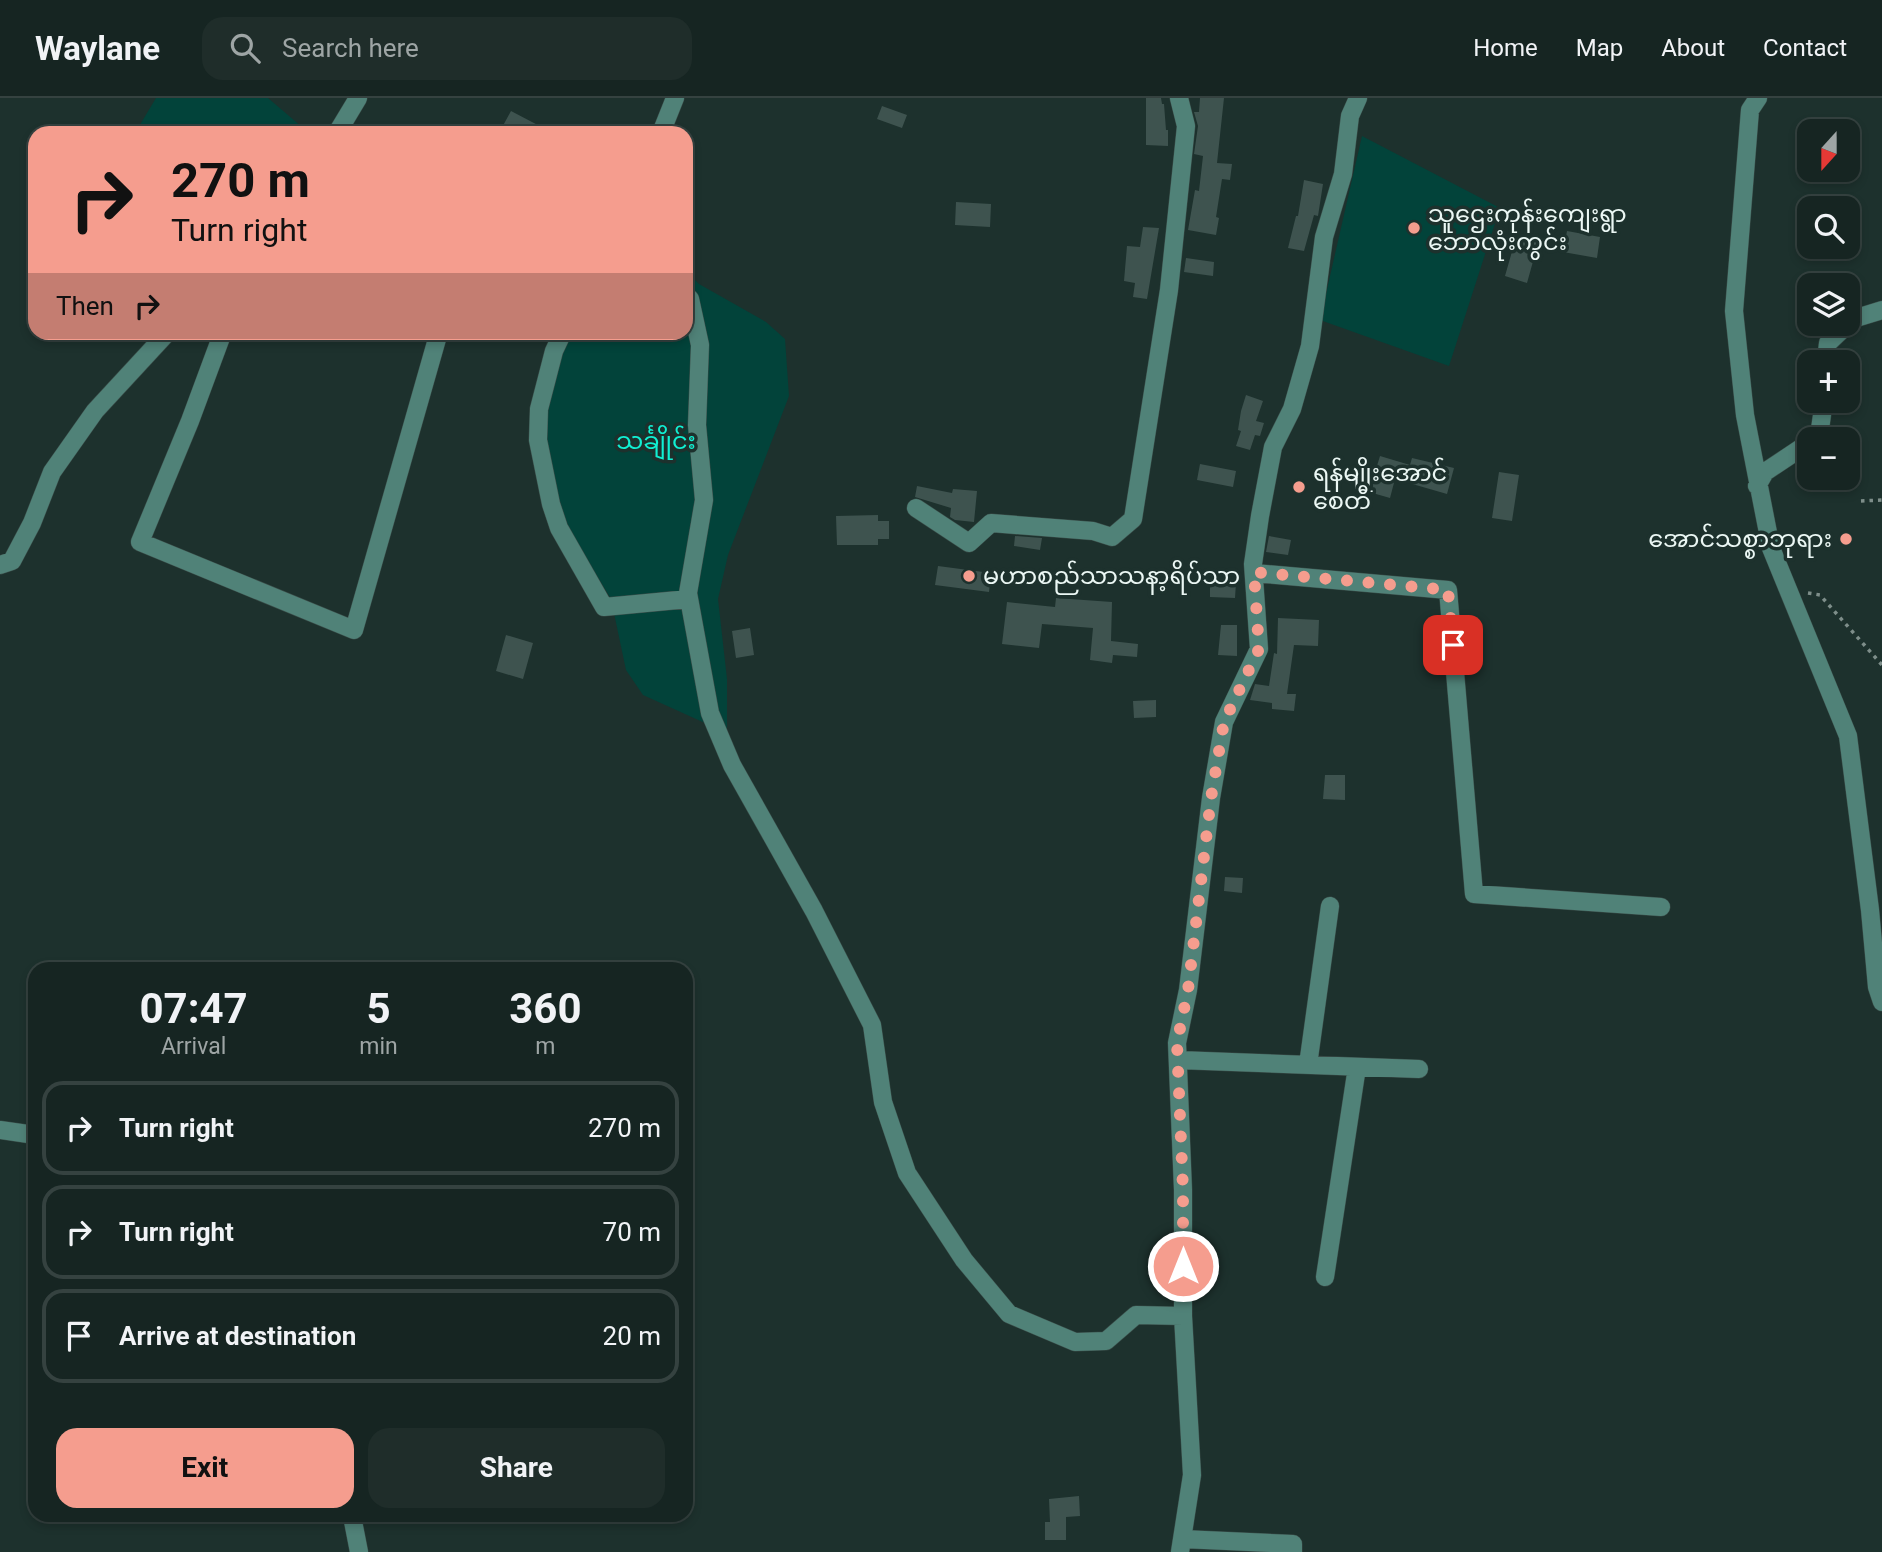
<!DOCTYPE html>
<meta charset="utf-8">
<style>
:root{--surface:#162522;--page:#1f2d2a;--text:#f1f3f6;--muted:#9ea5a5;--line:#354240;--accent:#f59d8e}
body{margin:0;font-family:Roboto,"Noto Sans Myanmar",sans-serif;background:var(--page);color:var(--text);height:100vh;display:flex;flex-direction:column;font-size:26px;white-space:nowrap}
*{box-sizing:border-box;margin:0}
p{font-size:23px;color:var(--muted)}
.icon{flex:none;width:38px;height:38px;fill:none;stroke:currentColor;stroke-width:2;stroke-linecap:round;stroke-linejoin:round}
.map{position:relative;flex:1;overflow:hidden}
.side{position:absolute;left:28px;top:864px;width:665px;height:560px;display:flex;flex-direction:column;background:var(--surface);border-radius:21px;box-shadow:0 4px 10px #0003,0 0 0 2px var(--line)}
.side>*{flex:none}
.banner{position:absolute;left:28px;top:28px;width:665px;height:214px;border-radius:21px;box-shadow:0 4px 10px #0003,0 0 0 2px var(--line);background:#f59d8e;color:#111;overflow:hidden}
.needle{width:46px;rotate:201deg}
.controls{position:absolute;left:1797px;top:21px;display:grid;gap:14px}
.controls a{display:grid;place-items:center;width:63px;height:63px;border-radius:14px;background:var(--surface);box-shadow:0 4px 10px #0003,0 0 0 2px var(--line);font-size:35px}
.pin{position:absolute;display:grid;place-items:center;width:60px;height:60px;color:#fff;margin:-30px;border-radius:14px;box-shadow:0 4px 10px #0006}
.me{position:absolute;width:77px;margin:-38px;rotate:0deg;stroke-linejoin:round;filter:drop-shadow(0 0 5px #0008)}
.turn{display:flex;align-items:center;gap:24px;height:147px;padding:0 28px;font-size:32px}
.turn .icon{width:91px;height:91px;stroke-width:2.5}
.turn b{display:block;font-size:49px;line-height:60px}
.then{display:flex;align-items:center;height:66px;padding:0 28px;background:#0003;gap:14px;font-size:26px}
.eta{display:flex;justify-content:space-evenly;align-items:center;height:119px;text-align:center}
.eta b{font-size:42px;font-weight:700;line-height:49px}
.button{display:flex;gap:14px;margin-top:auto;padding:14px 28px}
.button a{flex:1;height:80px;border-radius:21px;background:var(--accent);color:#111;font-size:28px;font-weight:700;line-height:80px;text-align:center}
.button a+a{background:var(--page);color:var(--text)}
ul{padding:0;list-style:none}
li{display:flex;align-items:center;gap:21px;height:94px;margin:0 14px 10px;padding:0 14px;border:4px solid var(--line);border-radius:21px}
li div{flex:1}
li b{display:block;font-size:26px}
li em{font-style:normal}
header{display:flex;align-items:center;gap:42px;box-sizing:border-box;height:98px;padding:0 35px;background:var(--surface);border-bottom:2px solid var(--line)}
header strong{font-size:33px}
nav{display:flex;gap:38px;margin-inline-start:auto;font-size:24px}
.search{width:490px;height:63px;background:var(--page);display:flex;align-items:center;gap:18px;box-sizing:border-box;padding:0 24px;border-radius:21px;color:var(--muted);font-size:26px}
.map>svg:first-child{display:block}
</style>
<header>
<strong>Waylane</strong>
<div class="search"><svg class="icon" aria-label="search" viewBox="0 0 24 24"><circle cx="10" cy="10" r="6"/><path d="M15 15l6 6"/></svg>Search here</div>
<nav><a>Home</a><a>Map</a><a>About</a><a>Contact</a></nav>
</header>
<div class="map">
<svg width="1882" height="1454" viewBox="0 0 1882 1454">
<rect width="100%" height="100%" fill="#1d312d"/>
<!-- green -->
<path fill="#02433a" d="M156 0H268L309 35H135Z
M1362 38 1500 110 1449 268 1320 222Z
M686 173 699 186 766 224 785 241 789 298 728 457 718 501 727 581V635L643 597 626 572 611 501 564 425 552 382 544 318 568 235 686 234Z"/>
<!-- building -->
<path fill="#3e534f" d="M1146 0H1161L1162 6H1164L1166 32H1168V48L1146 47Z
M1200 0H1224L1217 65 1232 66 1230 82 1222 81 1216 119 1219 120 1216 137 1188 132 1195 92 1199 93 1203 58 1194 56 1198 28 1194 14H1199Z
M882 8 907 17 902 30 877 21Z
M511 13 553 35H499Z
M1304 82 1323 86 1318 118 1314 117 1304 153 1288 150 1296 118H1298Z
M956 104 991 106 990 129 955 127Z
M1143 129 1159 130 1147 201 1133 199 1135 185 1124 183 1127 148 1140 149Z
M1567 133 1600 139 1597 160 1563 154Z
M1517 136 1539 142 1527 185 1505 178Z
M1186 160 1214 164 1213 178 1184 174Z
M1246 297 1263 303 1256 323 1264 325 1260 338 1255 337 1250 352 1236 348 1241 333 1238 332 1241 313Z
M1380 358 1410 367 1412 360 1454 370 1447 396 1395 381 1390 400 1369 394Z
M1200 366 1236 373 1233 389 1197 382Z
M1499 374 1519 377 1512 423 1492 420Z
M917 388 952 395 953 391 977 393 974 424 955 422 950 419 951 410 915 399Z
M878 417V423H889V441H878V447H837L836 418Z
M1015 438 1042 440 1040 452 1014 448Z
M1269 438 1291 442 1288 457 1266 454Z
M938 468 991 475 989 494 935 487Z
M1210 485H1236L1235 500 1210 499Z
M1056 500 1112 504 1111 543 1138 546 1137 559 1113 557 1112 565 1090 562 1093 530 1042 526 1039 550 1002 546 1007 504 1055 509Z
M1278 520 1319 522 1318 548 1294 547 1287 596H1296L1294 613 1272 611V605L1250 602 1255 586 1269 588 1274 555 1277 556Z
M1221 527H1237V558L1218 557Z
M750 530 754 557 736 560 732 533Z
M506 537 533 545 523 581 496 573Z
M1156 602V619L1134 620 1133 603Z
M1325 677H1345V702L1323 701Z
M1225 779 1243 780 1242 795 1224 793Z
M1079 1398 1080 1418 1066 1419V1442H1045V1424H1050L1049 1401Z"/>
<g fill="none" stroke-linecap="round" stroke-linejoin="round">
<!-- minor casing -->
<g stroke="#3a4d49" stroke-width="19">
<path id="minor" d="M1758 0 1750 12 1734 213 1745 317 1771 450 1848 638 1870 812 1877 889 1882 904
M337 35 358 0
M661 35 675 0
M686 197 690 201 700 247 697 327 704 402 688 495 710 615 732 667 814 813 872 927 883 1004 907 1075 964 1162 1009 1216 1075 1244 1106 1243 1136 1217 1183 1218
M1848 225 1853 221 1882 212
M223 234 190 323 140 444 354 532 439 234
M563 234 554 253 539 311 538 342 551 406 559 430 604 509 689 501
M1826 264 1828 245 1848 226
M1814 341 1819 338 1824 303
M1757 388 1765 374 1810 344
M916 410 969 445 991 425 1093 433 1112 439 1133 421 1169 192 1186 28 1179 0
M0 467 12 463 32 425 52 374 95 313 168 234
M1254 475 1448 492 1474 796 1661 809
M1178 962 1419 971
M1308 967 1330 808
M0 1032 35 1037
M1325 1179 1357 969
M352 1418 359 1454
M1182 1441 1293 1446V1454
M1180 1454 1192 1377 1183 1218V1092L1177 945 1188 892 1211 700 1224 624 1259 551 1253 466 1260 418 1273 349 1292 311 1310 248 1324 139 1343 76 1350 18 1358 0"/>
</g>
<!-- path -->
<path stroke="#7e8e8a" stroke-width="3.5" stroke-dasharray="3.5 5" stroke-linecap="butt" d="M1861 403 1882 402
M1808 495 1820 497 1882 567"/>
<!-- minor -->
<use href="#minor" stroke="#508278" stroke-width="18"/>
</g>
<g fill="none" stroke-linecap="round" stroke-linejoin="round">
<!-- route -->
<path stroke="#f59d8e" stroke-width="12" stroke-dasharray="0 21.6" d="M1183 1168V1092L1177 945 1188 892 1211 700 1224 624 1259 551 1254 474 1448 492 1453 547"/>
</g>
<!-- markers -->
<g fill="#f59d8e" stroke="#1d312d" stroke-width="2.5">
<circle cx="1414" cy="130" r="7"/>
<circle cx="1299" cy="389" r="7"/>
<circle cx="1846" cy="441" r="7"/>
<circle cx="969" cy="478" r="7"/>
</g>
<g text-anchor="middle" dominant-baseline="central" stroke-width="7" stroke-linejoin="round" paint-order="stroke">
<!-- poi labels -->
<g font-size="24" fill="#ebf7f4" stroke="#1d312d" text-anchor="start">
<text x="1428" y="116">သူဌေးကုန်းကျေးရွာ<tspan x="1428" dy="28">ဘောလုံးကွင်း</tspan></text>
<text x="1313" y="375">ရန်မျိုးအောင်<tspan x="1313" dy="28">စေတီ</tspan></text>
<text x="1832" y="441" text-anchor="end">အောင်သစ္စာဘုရား</text>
<text x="983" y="478">မဟာစည်သာသနာ့ရိပ်သာ</text>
</g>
<!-- park labels -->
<g font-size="24" fill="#10f0d3" stroke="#1d312d">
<text x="656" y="343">သင်္ချိုင်း</text>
</g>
</g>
</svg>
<div class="controls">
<a><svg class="needle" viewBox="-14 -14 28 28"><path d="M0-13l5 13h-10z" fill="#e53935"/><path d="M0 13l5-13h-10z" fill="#9ea5a5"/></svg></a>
<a><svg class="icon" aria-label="search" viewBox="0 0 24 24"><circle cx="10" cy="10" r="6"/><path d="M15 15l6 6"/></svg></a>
<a><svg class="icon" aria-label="layers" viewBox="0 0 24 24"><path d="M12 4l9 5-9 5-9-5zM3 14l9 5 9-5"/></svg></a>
<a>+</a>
<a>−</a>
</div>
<div class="pin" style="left:1453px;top:547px;background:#d93025"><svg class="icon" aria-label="arrive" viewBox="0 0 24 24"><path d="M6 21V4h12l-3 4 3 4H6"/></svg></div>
<svg class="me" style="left:1183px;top:1168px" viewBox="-20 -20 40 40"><circle r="17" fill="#f59d8e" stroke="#fff" stroke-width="3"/><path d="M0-11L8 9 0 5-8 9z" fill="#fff"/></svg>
<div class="banner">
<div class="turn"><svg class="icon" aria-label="right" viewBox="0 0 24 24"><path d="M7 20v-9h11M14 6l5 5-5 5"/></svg><div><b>270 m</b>Turn right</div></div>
<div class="then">Then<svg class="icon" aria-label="right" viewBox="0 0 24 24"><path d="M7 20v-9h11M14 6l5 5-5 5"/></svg></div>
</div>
<section class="side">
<div class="eta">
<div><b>07:47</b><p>Arrival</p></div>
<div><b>5</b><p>min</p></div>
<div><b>360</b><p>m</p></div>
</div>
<ul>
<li><svg class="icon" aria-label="right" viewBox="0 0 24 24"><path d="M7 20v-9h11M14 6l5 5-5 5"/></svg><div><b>Turn right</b></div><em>270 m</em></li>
<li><svg class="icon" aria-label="right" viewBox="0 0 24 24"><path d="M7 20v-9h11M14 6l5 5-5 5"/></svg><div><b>Turn right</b></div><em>70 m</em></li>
<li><svg class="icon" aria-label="arrive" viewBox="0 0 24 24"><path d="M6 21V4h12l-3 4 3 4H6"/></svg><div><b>Arrive at destination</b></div><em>20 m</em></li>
</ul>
<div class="button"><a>Exit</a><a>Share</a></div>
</section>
</div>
